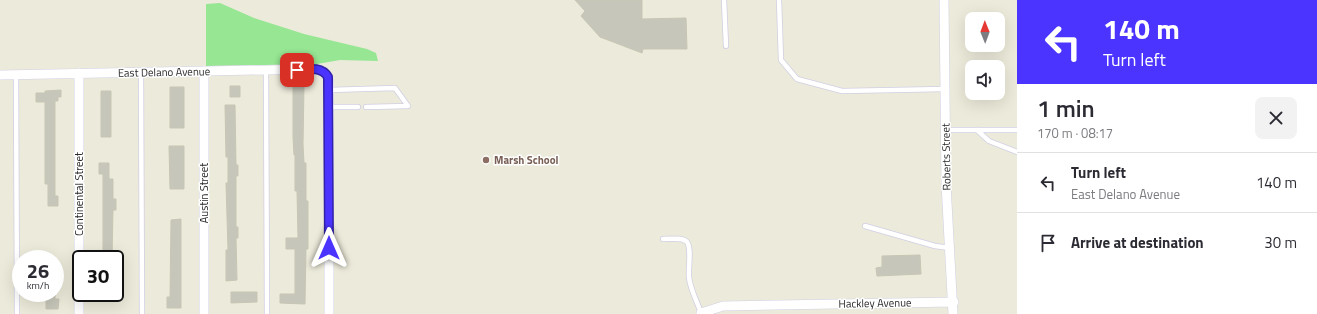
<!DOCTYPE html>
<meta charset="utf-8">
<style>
:root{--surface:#fff;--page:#f2f2f3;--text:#2b2b33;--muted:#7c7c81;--line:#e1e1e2}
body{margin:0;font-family:"Titillium Web",sans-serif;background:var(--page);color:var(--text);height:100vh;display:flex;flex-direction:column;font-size:15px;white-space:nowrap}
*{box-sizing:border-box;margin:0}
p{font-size:13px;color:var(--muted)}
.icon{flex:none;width:22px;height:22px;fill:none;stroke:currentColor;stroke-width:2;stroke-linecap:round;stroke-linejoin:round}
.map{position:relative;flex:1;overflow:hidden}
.drawer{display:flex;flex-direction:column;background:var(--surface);width:300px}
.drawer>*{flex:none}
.top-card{background:#4b34ff;color:#fff;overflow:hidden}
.needle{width:26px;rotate:359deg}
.controls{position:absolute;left:965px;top:12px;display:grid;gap:8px}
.controls a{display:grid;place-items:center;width:40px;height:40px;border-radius:8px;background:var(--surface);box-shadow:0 4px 16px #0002;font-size:20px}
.speed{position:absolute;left:12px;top:250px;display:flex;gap:8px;font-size:20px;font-weight:700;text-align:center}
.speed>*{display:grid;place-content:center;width:52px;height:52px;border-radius:50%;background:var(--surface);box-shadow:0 4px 16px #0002;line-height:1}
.speed small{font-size:10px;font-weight:400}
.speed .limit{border:2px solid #111;border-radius:6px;background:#fff;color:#111}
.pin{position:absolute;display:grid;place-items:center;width:34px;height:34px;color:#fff;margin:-17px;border-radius:8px;box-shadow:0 2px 6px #0006}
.me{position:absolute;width:44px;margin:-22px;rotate:0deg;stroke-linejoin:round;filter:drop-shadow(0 0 3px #0008)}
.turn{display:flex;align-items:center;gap:14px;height:84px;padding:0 20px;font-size:18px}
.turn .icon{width:52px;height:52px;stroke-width:2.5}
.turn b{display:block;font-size:28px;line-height:34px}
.round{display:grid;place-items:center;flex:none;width:42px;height:42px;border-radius:8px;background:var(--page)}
.summary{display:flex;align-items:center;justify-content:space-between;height:68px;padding:0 20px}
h1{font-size:24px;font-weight:600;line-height:30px}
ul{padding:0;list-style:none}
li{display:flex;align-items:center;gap:12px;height:60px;padding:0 20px;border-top:1px solid var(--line)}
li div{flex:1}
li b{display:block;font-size:15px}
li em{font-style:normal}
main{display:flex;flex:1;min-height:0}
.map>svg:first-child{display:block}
</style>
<main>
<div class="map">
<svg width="1017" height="314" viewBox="0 0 1017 314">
<rect width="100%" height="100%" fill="#eceada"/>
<!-- green -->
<path fill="#96e693" d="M220 3 254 18 304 34 367 49 376 53 378 61 340 60 317 64 206 66V4Z"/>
<!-- building -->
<path fill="#c7c6ba" stroke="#c7c6b3" d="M575 0H642V19L686 18 687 49H643L642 53 600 37 581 16 585 11Z
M293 85H304L303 144 304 163H306V201H308V249H306L305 304 280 303V294H295V249H286V238H298L297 191H295V155H294L293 137Z
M230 86H240V97H230Z
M170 87H184V128H170Z
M61 90V97H58V101H55V196H58V206H48V184H45V102H36V93H45V91Z
M101 91H111V137H101Z
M225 105H235L236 165H238V176H236V227H238V238H236L237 280 226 281V250H228L226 183H228V157H226Z
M169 146H184V189H170Z
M99 163H109V179H113V199H116V210H113L112 259H98V252H103V174H99Z
M181 219V308H167V297H170L171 220Z
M920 255 921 274 877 276 876 268 882 267V256Z
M231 292H257V302L231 303Z
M46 293H55V299H59L58 309H46Z"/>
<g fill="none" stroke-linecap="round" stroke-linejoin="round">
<!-- service casing -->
<g stroke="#d1cfe3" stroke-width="6">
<path id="service" d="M724 0 726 46
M779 0 781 60 797 79 842 91 945 89
M266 70 267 314
M141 72 142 314
M16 75 17 314
M329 90 395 88 408 106 366 107
M329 107H358
M945 130H1017
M977 130 989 141 1017 152
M865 226 935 246 950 248
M663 239C669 239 683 237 687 242 692 249 688 268 689 277 690 289 697 301 701 313"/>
</g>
<!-- minor casing -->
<g stroke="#d1cfe3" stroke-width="10">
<path id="minor" d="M944 0 946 184 953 314
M204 71V314
M79 73V314
M0 75 313 69C322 70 328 73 329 83V314
M701 313 723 306 954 302"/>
</g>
<!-- service -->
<use href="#service" stroke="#fff" stroke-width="4.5"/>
<!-- minor -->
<use href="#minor" stroke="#fff" stroke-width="9"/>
</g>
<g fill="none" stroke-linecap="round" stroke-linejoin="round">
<!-- route casing -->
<g stroke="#3122a6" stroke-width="10">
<path id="route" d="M297 70C308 69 322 66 328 77L329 248"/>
</g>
<!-- route -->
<use href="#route" stroke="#4b34ff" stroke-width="7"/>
</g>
<!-- markers -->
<circle fill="#8d6e63" stroke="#fff" stroke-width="1.5" cx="486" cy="160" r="4"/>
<g text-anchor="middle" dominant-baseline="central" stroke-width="3" stroke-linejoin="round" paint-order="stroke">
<!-- street labels -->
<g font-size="11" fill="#292929" stroke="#fff">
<text transform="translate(164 72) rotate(-1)">East Delano Avenue</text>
<text transform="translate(946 157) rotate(-91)">Roberts Street</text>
<text transform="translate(204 193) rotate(-90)">Austin Street</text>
<text transform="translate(79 194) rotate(-90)">Continental Street</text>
<text transform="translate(875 303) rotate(-1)">Hackley Avenue</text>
</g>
<!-- education labels -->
<g font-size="11" font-weight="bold" fill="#785e54" stroke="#fff" text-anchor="start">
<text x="494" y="160">Marsh School</text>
</g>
</g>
</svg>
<div class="controls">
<a><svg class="needle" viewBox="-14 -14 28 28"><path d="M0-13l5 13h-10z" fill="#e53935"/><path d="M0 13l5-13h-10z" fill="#7c7c81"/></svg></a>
<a><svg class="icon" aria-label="sound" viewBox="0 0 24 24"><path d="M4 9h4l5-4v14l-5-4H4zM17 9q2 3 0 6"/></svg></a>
</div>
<div class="speed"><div>26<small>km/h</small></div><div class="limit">30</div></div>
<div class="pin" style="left:297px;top:70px;background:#d93025"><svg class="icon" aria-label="arrive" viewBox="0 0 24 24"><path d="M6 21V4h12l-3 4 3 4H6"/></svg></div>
<svg class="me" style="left:329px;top:248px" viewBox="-20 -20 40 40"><path d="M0-17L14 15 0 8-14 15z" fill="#4b34ff" stroke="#fff" stroke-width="4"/></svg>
</div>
<section class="drawer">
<div class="top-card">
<div class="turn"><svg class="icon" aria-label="left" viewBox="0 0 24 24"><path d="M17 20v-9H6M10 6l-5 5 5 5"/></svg><div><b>140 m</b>Turn left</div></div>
</div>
<div class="summary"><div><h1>1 min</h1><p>170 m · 08:17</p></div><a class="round"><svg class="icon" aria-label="close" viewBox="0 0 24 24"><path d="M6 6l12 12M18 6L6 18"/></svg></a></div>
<ul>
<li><svg class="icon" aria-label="left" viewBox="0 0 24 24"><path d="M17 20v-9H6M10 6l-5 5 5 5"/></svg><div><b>Turn left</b><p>East Delano Avenue</p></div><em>140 m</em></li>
<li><svg class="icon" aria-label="arrive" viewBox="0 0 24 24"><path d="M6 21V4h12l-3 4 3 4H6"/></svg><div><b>Arrive at destination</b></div><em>30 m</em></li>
</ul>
</section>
</main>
